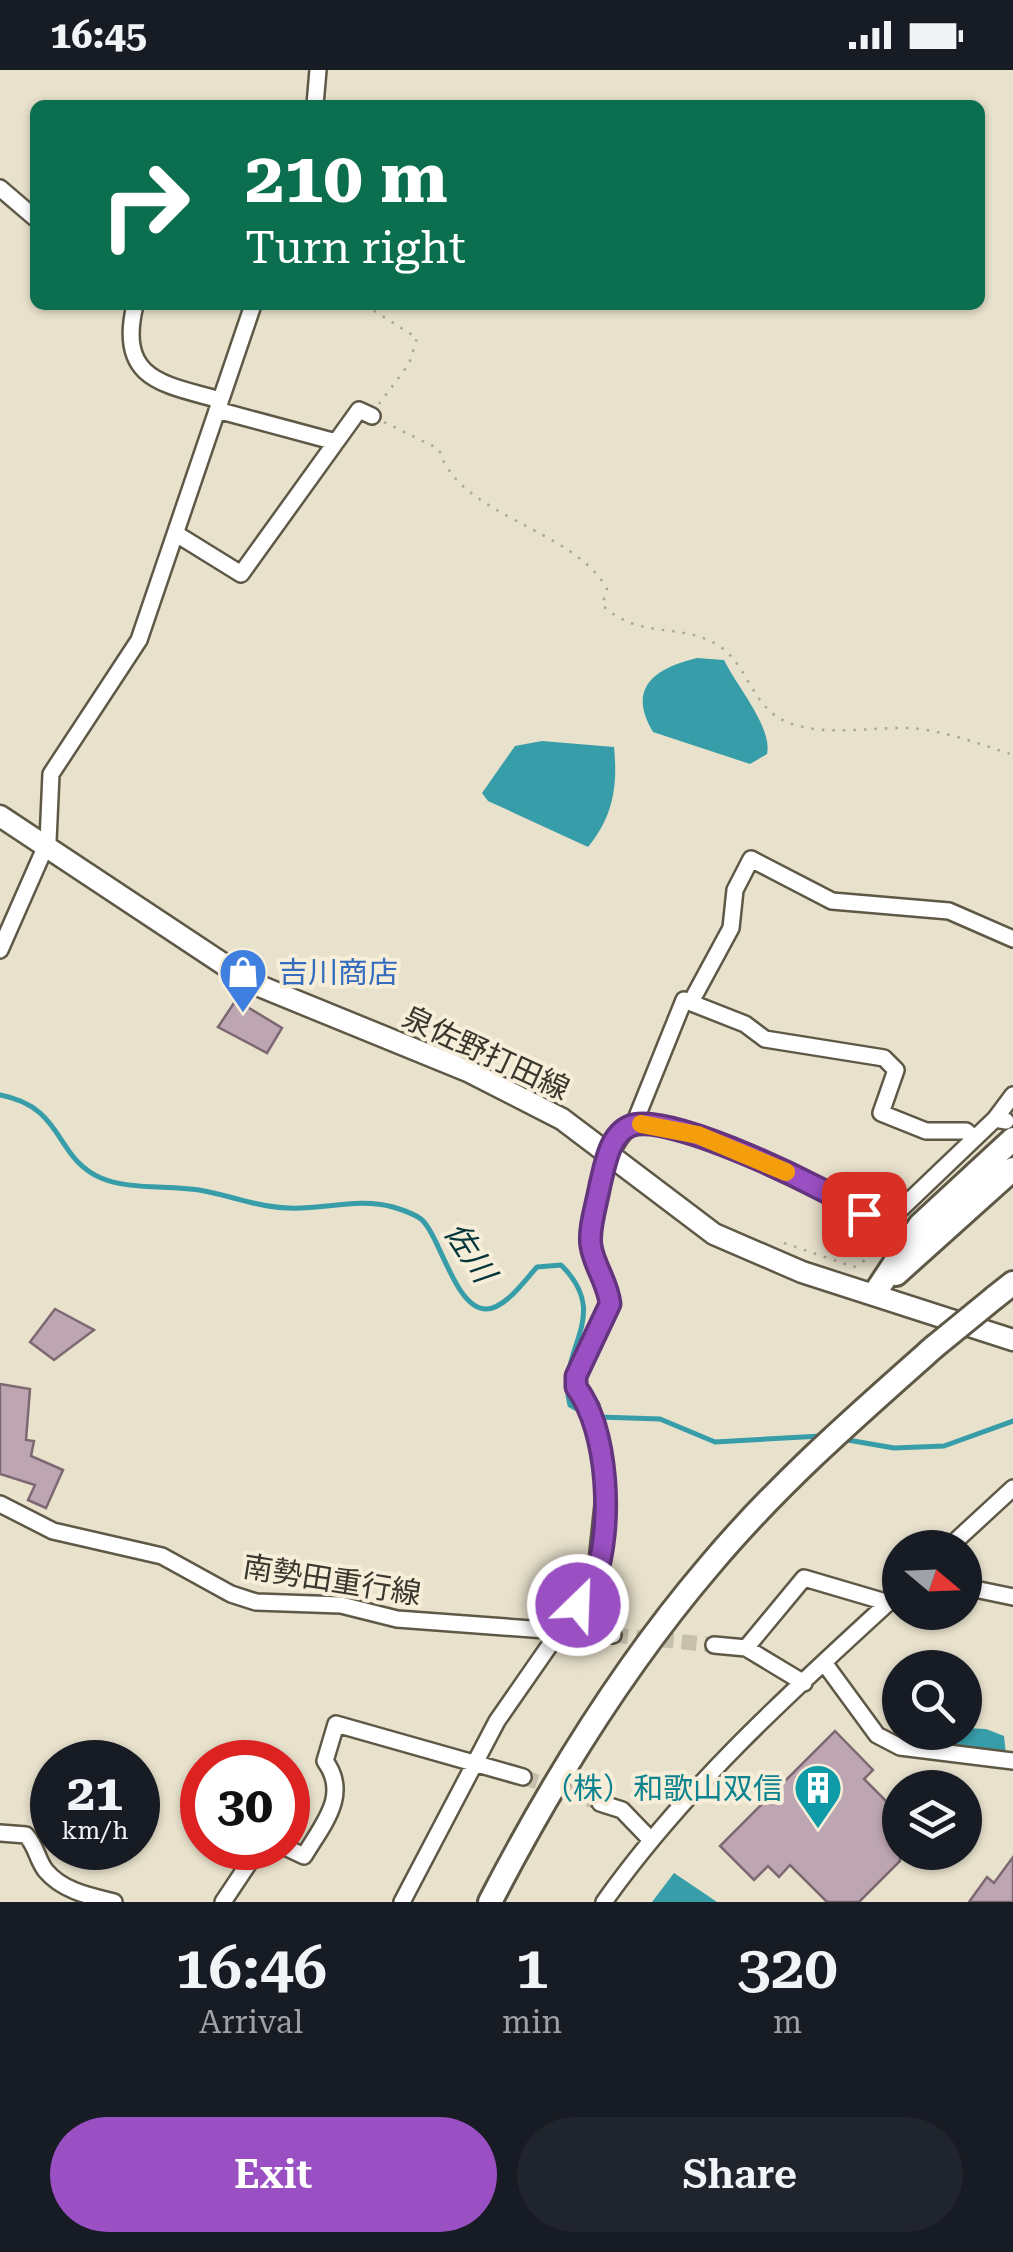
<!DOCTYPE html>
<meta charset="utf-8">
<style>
:root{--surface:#171b24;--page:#20242c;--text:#f1f3f6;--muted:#9ea1a6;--accent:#9a50c3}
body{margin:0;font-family:"Roboto Serif","Noto Sans JP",serif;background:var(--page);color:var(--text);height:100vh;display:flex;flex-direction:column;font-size:38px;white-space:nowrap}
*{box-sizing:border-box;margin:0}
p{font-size:32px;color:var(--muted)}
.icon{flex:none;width:55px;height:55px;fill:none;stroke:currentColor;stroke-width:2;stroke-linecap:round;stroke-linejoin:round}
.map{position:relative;height:1832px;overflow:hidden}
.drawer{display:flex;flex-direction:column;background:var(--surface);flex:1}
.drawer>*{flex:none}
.hud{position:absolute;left:30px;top:30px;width:955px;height:210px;border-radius:15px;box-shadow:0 2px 8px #0004;background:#0b6e4f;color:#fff;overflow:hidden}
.needle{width:65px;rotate:109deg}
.controls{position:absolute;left:882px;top:1460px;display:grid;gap:20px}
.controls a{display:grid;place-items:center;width:100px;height:100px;border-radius:50%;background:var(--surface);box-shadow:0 2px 8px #0004;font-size:50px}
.speed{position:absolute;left:30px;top:1670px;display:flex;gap:20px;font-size:50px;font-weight:700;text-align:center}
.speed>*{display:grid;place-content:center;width:130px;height:130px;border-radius:50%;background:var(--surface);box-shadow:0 2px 8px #0004;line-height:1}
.speed small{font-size:25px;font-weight:400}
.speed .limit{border:15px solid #d22;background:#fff;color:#111}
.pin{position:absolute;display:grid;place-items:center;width:85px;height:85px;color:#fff;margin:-42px;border-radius:20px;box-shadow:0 5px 15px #0006}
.me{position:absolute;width:110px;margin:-55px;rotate:24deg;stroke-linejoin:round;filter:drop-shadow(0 0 8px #0008)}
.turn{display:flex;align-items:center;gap:35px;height:210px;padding:0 50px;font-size:45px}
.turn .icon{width:130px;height:130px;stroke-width:2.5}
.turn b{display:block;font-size:70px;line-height:85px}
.eta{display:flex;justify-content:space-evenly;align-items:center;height:170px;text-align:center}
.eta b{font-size:60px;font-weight:600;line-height:70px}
.primary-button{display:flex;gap:20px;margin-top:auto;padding:20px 50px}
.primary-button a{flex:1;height:115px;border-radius:60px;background:var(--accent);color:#fff;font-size:40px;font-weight:600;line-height:115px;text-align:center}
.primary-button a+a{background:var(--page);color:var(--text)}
.status{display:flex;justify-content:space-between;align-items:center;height:70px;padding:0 50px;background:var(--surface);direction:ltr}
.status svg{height:28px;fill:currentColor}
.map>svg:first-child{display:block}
</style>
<div class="status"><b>16:45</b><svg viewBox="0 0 49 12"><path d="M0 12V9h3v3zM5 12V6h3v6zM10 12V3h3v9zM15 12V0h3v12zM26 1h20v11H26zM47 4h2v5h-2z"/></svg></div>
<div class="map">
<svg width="1013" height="1832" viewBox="0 0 1013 1832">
<rect width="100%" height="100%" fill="#e8e1cc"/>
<!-- water -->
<path fill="#379da9" d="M697 588 724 590C736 615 773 658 767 684L750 694 653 662C626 617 656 598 697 588Z
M542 671 614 677C618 716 613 747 588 777L488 731 482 723 515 676Z
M965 1658 986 1659 1004 1666 1006 1684 915 1671 920 1663 965 1662Z
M674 1803 717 1832H652Z"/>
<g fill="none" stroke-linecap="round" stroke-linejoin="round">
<!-- stream -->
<path stroke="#379da9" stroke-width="5" d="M0 1025C65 1037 54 1088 101 1108 129 1120 168 1115 199 1120 229 1125 257 1137 288 1138 323 1140 358 1127 393 1137 403 1140 413 1143 421 1149 440 1165 455 1239 486 1239 505 1239 525 1210 537 1197L561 1195C614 1247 555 1279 570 1335L588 1345
M599 1347 660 1349 715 1372 821 1366
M842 1369 894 1378 944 1376 1013 1351"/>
</g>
<!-- building -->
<path fill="#bda6b1" stroke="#7d6872" stroke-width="2.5" d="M236 930 282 958 267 983 218 957Z
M55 1239 94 1260 54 1290 30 1272Z
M0 1314 30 1319 26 1370 34 1371 31 1386 63 1400 46 1438 28 1430 35 1415 0 1404Z
M835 1661 873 1700 864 1709 900 1745V1791L859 1832H827L790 1795 779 1807 768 1796 754 1810 720 1776Z
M1013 1787V1832H969L987 1807 994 1813Z"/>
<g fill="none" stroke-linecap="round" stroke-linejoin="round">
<!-- minor-tunnel -->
<path stroke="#c5bfac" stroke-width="15" stroke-dasharray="15 8" stroke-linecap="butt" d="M613 1565 714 1575
M523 1707 600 1733"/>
<!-- minor casing -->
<g stroke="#5e5846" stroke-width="20">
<path id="minor" d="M315 35 318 0
M0 118 35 148
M135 235C117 310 163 314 220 330
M217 340 336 372
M178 465 241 504 359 340 372 346
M0 880 48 771 51 704 139 570 253 235
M692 930 731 858 735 820 751 789 832 831 949 841 1013 869
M995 1049 1013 1025
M634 1054C708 1056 822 1114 882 1157L995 1049 1006 1051
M0 1434 53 1461 162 1486 231 1524 256 1532 341 1535 397 1549 613 1565
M948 1478 1013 1418
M965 1517 1013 1527
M714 1575 746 1578 804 1508 889 1533
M746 1578 804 1613
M825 1594 877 1665 900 1677 1013 1691
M600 1733 622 1740 649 1768
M0 1763 26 1765C37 1777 37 1790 46 1801 63 1821 89 1826 114 1832
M287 1778 304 1786C323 1754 350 1725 325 1691L336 1654 523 1707
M223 1832 259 1778
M402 1832 497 1651 595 1510 606 1407 591 1337 575 1317 586 1281 610 1234C608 1213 592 1195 590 1175 587 1144 608 1069 634 1054L684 930 745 954 765 969 884 988 896 1000 881 1043 926 1061H966L974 1068
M604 1832C687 1715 794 1619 900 1522"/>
</g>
<!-- major casing -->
<g stroke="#5e5846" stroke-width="25">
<path id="major" d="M0 746 252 913 470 1002 562 1049 714 1164 802 1202 1013 1270"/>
</g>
<!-- highway casing -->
<g stroke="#5e5846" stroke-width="28">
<path id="highway" d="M896 1204 1013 1099
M875 1223 920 1155 1013 1069
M994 1228 1013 1213
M490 1832C552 1712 622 1598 710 1495 777 1415 856 1346 934 1277"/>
</g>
<!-- path -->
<path stroke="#aba695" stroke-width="2.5" stroke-dasharray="2.5 8" stroke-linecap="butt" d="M365 235 417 268 409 294 379 334
M384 352 439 379C457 446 575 459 607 519L602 535C640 570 677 552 716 574 748 592 751 638 787 652 823 667 871 657 909 658 943 660 980 674 1013 685
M784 1173 854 1197 878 1182"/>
<!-- minor -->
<use href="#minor" stroke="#fff" stroke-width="15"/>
<!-- major -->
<use href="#major" stroke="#fff" stroke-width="20"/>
<!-- highway -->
<use href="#highway" stroke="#fff" stroke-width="22"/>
<!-- highway-bridge casing -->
<g stroke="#5e5846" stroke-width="28" stroke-linecap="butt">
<path id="highway-bridge" d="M934 1277 994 1228"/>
</g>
<!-- highway-bridge -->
<use href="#highway-bridge" stroke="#fff" stroke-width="22"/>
</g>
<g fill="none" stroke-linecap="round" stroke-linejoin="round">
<!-- route casing -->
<g stroke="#64347f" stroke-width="25">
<path id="route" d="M578 1535C583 1527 592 1518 595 1509 613 1457 609 1361 576 1317V1306L610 1234C608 1213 594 1196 591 1176 588 1159 597 1133 600 1115 605 1095 609 1065 630 1056 667 1040 830 1120 864 1144"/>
</g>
<!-- route -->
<use href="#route" stroke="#9a50c3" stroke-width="18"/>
<!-- slow -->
<path stroke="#f59e0b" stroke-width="18" d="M641 1054 698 1065 786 1102"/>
</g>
<!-- icons -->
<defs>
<g id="shop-pin" transform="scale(2.5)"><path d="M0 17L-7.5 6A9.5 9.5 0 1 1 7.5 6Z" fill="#3f7fe0" stroke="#f6eed9"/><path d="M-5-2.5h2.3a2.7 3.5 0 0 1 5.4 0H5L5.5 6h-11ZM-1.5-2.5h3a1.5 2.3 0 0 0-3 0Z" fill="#fff"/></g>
<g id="building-pin" transform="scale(2.5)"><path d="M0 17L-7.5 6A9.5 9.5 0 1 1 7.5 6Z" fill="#0f9aa8" stroke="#f6eed9"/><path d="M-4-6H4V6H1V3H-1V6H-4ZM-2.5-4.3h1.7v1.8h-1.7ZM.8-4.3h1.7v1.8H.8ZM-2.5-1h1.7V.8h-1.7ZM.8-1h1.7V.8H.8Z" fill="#fff"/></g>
</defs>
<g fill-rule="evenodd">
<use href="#shop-pin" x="243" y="902"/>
<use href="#building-pin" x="818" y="1718"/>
</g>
<g text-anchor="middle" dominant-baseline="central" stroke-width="8" stroke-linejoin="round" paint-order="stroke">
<!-- shop labels -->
<g font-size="30" fill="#366cbe" stroke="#f6eed9" text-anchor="start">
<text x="278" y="902">吉川商店</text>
</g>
<!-- street labels -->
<g font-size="30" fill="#39372e" stroke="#f6eed9">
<text transform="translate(486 983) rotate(25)">泉佐野打田線</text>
<text transform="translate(332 1510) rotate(9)">南勢田重行線</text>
</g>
<!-- culture labels -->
<g font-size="30" fill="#0d838f" stroke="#f6eed9" text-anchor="end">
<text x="783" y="1718">（株）和歌山双信</text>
</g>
<!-- water labels -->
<g font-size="32" font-style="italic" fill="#04353a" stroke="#f6eed9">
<text transform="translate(470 1182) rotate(57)">佐川</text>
</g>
</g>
</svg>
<div class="controls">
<a><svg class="needle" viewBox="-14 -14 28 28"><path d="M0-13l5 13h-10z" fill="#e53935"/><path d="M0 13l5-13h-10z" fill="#9ea1a6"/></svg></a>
<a><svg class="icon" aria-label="search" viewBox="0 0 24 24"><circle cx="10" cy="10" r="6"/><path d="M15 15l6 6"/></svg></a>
<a><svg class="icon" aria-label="layers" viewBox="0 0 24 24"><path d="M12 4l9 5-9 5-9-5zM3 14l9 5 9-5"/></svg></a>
</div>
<div class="speed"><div>21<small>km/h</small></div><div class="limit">30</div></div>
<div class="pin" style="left:864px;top:1144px;background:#d93025"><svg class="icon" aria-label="arrive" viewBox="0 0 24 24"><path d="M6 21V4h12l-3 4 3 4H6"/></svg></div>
<svg class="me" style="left:578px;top:1535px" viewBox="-20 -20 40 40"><circle r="17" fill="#9a50c3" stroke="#fff" stroke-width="3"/><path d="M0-11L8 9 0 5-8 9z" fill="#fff"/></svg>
<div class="hud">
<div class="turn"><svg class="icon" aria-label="right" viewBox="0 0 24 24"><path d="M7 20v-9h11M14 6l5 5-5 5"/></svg><div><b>210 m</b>Turn right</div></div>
</div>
</div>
<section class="drawer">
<div class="eta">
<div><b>16:46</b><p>Arrival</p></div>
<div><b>1</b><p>min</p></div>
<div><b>320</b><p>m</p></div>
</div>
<div class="primary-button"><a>Exit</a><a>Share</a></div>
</section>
